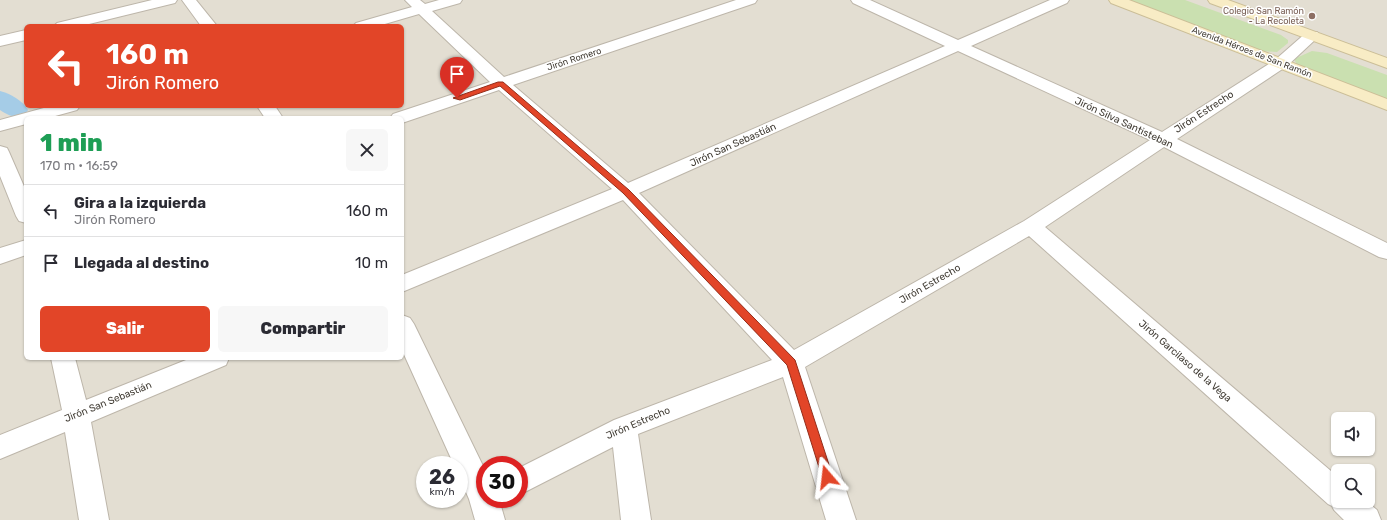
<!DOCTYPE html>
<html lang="es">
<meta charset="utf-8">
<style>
:root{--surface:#fff;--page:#f7f7f7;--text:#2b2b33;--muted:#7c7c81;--line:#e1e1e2;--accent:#e24528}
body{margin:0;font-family:Rubik,sans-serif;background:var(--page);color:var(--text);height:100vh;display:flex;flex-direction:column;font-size:15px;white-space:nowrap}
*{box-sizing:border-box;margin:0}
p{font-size:13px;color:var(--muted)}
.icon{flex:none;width:22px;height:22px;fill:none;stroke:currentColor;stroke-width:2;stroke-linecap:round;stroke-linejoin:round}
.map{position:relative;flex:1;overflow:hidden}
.side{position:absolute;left:24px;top:116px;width:380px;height:244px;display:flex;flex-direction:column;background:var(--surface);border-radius:6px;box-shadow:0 1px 3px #0004}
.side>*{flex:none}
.top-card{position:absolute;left:24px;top:24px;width:380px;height:84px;border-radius:6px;box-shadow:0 1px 3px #0004;background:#e24528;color:#fff;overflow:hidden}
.controls{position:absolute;left:1331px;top:412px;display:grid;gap:8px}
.controls a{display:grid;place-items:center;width:44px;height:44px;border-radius:6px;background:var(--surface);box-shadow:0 1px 3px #0004;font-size:20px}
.speed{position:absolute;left:416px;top:456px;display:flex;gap:8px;font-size:20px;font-weight:700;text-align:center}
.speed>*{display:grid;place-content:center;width:52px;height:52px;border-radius:50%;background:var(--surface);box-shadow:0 1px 3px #0004;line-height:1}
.speed small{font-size:10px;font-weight:400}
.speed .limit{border:6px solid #d22;background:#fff;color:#111}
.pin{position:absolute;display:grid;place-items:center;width:34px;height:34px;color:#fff;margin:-41px -17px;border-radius:50% 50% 50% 0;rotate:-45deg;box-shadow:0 0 4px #0007}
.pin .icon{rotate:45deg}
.me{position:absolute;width:44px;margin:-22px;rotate:343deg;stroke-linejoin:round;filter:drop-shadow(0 0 3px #0008)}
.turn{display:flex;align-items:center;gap:14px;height:84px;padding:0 16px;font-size:18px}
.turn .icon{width:52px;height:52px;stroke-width:2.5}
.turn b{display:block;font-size:28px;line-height:34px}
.round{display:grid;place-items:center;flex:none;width:42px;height:42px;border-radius:6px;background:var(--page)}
.summary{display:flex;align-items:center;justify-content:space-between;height:68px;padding:0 16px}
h1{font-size:24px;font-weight:800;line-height:30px;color:#1e9e55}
.primary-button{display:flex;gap:8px;margin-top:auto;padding:8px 16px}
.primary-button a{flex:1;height:46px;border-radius:6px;background:var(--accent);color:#fff;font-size:16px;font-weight:800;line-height:46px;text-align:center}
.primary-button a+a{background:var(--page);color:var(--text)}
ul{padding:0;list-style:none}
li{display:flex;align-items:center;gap:12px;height:52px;padding:0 16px;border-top:1px solid var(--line)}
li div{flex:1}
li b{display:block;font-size:15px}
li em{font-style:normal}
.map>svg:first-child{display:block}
</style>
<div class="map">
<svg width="1387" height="520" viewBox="0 0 1387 520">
<rect width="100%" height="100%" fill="#f0ece4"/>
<!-- residential -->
<path fill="#e3ded2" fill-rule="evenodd" d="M0 0H1387V520H0ZM26 26H402V106H26ZM26 118H402V358H26ZM1338 419H1368V449H1338ZM425 465H459V499H425ZM485 465H519V499H485ZM1338 471H1368V501H1338Z"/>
<!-- green -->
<path fill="#cae0b0" d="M1122 0H1185L1281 35 1288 40V43L1277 52 1260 51Z
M1312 51 1327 53 1387 75V102L1297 65 1294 59Z"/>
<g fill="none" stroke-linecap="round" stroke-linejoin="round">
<!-- canal -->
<path fill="#a5cce7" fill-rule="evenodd" d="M0 91C11 94 22 100 28 110L25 115C14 118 9 116 0 110Z"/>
<!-- street casing -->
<g stroke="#bdb6aa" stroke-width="2">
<path id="street" d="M152 0H177L175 3 81 26H54L57 23Z
M182 0H196L217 26H201Z
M405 0H420L425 4 439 0H462L460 3 432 11 504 77 736 0H757L755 3 513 85 628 183 945 46 853 3 851 0H870L958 40 1050 0H1069L1067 3 971 46 1162 132 1275 60 1307 32H1317L1320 35 1317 38 1287 66 1177 139 1387 243V259L1379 257 1164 147 1045 227 1338 477V501H1366L1377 510 1381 520H1344L1334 510 1332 506 1328 504 1029 236 805 367 856 520H826L783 377 638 434 651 520H621L613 447 519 495V468L614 420 772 360 623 200 402 292V275L612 189 499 90 405 122 402 123V118H390L393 114 490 82 419 14 378 26H353L356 23 412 7ZM958 51 1150 140 1024 221 794 350 639 193Z
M26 30V40L0 46V36Z
M51 106H80L77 110 48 118H26V124L0 131V120Z
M257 106H275L283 118H265Z
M0 146 7 148 9 152 26 191V223L19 221 16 216 0 176Z
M26 240V255L0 264V248Z
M402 315 410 318 414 324 485 470V499H499L505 520H475L469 499 459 476V465H454L402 350Z
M51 358H75L86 400 191 358H229L226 365 91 422 109 520H79L65 432 0 459V435L62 410Z"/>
</g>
<!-- secondary casing -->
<g stroke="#cbbe97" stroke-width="2">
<path id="secondary" d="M1109 0H1129L1387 99V110L1111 3Z
M1208 0H1228L1387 58V68L1210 3Z"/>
</g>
<!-- street -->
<use href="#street" fill="#fff" fill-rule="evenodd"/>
<!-- secondary -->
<use href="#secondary" fill="#f8ecc5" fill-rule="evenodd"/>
</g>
<!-- route -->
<path fill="#e24528" stroke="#932d1a" d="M498 82H503L629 190 795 360 833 477 832 481 827 482 823 481 822 477 787 365 623 193 500 86 460 100 453 98Z"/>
<!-- markers -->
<circle fill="#8d6e63" stroke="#fff" stroke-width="1.5" cx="1312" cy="16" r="4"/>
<g text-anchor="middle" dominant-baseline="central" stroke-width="3" stroke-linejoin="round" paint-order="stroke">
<!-- far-education labels -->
<g font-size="9" fill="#785e54" stroke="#fff" text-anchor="end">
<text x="1304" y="11">Colegio San Ramón<tspan x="1304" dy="10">- La Recoleta</tspan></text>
</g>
<!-- far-street labels -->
<g font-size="9" fill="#413c34" stroke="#fff">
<text transform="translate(1252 52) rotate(21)">Avenida Héroes de San Ramón</text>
<text transform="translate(574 59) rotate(-18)">Jirón Romero</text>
</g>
<!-- street labels -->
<g font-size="10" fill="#413c34" stroke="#fff">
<text transform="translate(1204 112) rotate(-33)">Jirón Estrecho</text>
<text transform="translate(1124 123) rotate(25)">Jirón Silva Santisteban</text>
<text transform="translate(733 145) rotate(-24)">Jirón San Sebastián</text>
<text transform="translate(930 284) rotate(-30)">Jirón Estrecho</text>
<text transform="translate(1185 361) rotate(41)">Jirón Garcilaso de la Vega</text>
<text transform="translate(108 402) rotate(-22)">Jirón San Sebastián</text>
<text transform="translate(638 423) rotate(-23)">Jirón Estrecho</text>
</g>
</g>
</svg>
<div class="controls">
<a><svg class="icon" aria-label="sound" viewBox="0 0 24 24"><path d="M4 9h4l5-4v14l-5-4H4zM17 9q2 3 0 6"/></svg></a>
<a><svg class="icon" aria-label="search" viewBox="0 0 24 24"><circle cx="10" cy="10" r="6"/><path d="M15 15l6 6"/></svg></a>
</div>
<div class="speed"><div>26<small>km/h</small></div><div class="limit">30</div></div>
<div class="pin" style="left:457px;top:98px;background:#d93025"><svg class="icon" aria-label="arrive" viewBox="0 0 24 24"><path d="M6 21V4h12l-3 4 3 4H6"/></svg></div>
<svg class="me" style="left:827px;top:477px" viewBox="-20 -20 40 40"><path d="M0-17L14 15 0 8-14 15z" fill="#e24528" stroke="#fff" stroke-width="4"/></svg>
<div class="top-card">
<div class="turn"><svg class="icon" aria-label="left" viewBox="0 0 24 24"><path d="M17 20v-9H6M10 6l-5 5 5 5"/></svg><div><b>160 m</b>Jirón Romero</div></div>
</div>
<section class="side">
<div class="summary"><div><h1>1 min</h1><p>170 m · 16:59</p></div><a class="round"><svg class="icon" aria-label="close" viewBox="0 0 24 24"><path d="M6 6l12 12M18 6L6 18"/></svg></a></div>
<ul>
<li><svg class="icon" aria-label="left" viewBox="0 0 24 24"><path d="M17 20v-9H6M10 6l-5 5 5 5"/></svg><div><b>Gira a la izquierda</b><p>Jirón Romero</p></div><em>160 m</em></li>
<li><svg class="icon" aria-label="arrive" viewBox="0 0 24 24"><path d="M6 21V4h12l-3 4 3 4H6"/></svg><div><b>Llegada al destino</b></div><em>10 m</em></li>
</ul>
<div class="primary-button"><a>Salir</a><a>Compartir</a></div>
</section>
</div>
